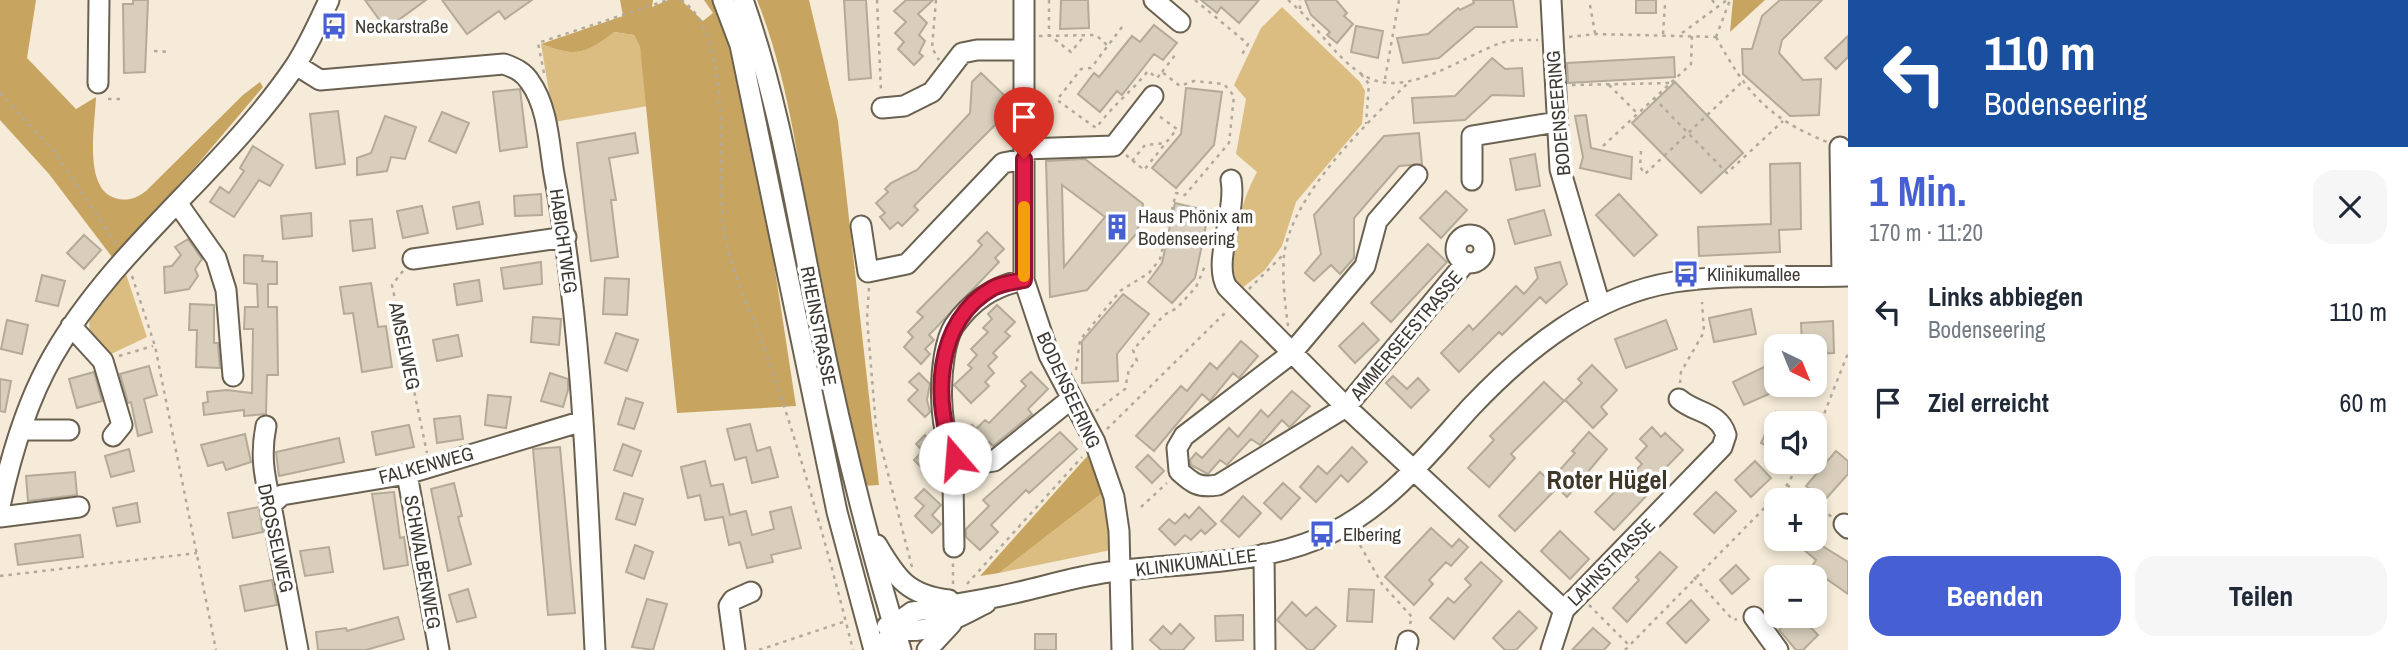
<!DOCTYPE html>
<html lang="de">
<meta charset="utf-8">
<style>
:root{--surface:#fff;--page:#f6f6f7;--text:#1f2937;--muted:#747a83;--accent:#4660d4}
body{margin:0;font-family:"Archivo Narrow",sans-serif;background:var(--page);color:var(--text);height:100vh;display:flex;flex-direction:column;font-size:26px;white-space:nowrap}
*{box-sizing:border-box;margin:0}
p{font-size:23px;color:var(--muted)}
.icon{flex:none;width:38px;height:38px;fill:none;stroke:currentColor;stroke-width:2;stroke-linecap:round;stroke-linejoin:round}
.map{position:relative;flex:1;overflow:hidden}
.side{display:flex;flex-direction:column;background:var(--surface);width:560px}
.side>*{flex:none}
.guide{background:#1a4fa0;color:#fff;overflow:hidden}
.needle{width:46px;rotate:137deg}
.fabs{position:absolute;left:1764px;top:334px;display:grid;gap:14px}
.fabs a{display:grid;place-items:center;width:63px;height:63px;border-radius:14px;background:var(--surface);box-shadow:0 4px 10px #0003;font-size:35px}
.pin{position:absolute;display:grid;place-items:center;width:60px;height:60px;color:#fff;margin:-72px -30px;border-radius:50% 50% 50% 0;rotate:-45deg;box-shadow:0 0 7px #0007}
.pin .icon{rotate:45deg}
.me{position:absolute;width:77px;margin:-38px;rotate:342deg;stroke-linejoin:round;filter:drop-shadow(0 0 5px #0008)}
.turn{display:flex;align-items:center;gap:24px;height:147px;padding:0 21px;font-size:32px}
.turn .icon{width:91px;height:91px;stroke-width:2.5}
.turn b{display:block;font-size:49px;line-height:60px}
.round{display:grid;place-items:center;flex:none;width:74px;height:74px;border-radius:21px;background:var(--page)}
.overview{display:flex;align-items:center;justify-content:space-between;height:119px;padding:0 21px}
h1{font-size:42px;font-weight:800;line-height:52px;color:var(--accent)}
.primary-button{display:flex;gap:14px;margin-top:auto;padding:14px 21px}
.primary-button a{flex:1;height:80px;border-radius:21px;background:var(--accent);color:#fff;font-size:28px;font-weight:800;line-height:80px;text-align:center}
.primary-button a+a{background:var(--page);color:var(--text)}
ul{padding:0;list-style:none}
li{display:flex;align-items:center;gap:21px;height:91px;padding:0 21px}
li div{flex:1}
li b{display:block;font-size:26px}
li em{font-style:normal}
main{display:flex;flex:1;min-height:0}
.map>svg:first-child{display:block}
</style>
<main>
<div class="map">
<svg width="1848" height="650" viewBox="0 0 1848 650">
<rect width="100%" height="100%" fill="#f5ebd8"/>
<!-- green -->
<path fill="#dbbd82" d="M1282 7 1360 82 1365 91 1362 124 1296 202 1282 246 1265 270 1241 289 1230 272C1234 237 1240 203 1257 172L1236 154 1246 99 1234 85 1261 28Z
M613 32 634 35 640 47 648 106 554 122 541 44C576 57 584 55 613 32Z
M126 274 147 337 109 355C99 344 86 335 90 319Z
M1105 491 1111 550 999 573Z"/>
<!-- forest -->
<path fill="#c7a45f" d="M0 0H36L27 58 76 109 96 97C95 125 83 188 115 198 127 202 137 198 146 191L243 95 260 82 263 87 196 166 112 257 49 174 0 120Z
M620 0H653L652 7 668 0H681L703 21 713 13 704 0H715L740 85 765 205 796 406 677 413 640 47 634 35 614 32C584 55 576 57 541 44L623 16Z
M757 0H809L838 121 879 485 862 486C847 420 831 353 819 287 802 192 793 90 757 0Z
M1733 0H1765L1730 32Z
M1091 452 1105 491 999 573 980 576Z"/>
<!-- building -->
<path fill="#d8cebb" stroke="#b3aa98" stroke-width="2" fill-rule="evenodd" d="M133 0H148L145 72 124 73 123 4H133Z
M365 0H426L386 29Z
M442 0H532L505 19 499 11 467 34Z
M844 0H866L871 78 849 80Z
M906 0H933L918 14 927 23 919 35 925 41 919 53 923 56 914 65 898 49 904 42 895 33 906 22 894 11Z
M1061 0H1088L1089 28 1060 29Z
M1201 0H1259L1239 23 1221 7 1217 13Z
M1305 0H1336L1347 13 1344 16 1353 24 1337 43 1327 35 1330 32 1311 15Z
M1473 0H1513L1517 27H1475L1439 58 1403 63 1397 38 1428 34 1458 8 1460 10 1474 3Z
M1636 0H1656V13H1636Z
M1780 0H1822L1782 40 1779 53 1803 80 1821 79 1819 115 1790 116 1743 74 1742 49H1752L1762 16Z
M1154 25 1177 43 1163 60 1154 54 1122 95 1117 91 1100 112 1078 94 1094 73 1099 77 1132 36 1140 42Z
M1356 26 1383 31 1378 58 1351 52Z
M1848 36V57L1836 69 1825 58Z
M1674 57 1675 77 1568 83 1567 63Z
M1492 58 1505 69 1522 68 1524 96 1492 95 1465 120 1414 123 1412 98 1455 96Z
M981 73 1007 98 1004 101 1008 105 997 116 1001 119 914 206 918 210 902 226 898 222 890 229 880 217 885 213 876 203 888 192 885 189 891 183 917 170 970 113 972 82Z
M1675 82 1743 153 1701 193 1632 123Z
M1186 88 1222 92 1214 145 1176 188 1152 168 1181 134Z
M520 89 527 147 500 151 493 92Z
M338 111 345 164 316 168 310 114Z
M442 112 469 123 456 153 429 141Z
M1586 115 1591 148 1632 157 1631 179 1580 168 1583 157 1575 116Z
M385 116 416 127 405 159 391 157 387 171 357 175V158L371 153Z
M635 133 638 153 609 158 616 200H611L618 257 591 261 577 143Z
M1419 133 1422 164 1399 166 1354 218V258L1340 274 1331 265 1314 281 1305 273 1321 254 1314 215 1384 136Z
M253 146 283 165 270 186 259 180 234 217 210 202 220 187 229 193 244 171 240 168Z
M1535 154 1540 186 1516 190 1510 159Z
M1085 159 1143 204 1137 233 1087 290 1050 297 1046 161ZM1062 185 1105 217 1064 267Z
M1800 163 1801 229 1779 230 1780 252 1699 256 1698 227 1771 224 1770 164Z
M1446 191 1467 210 1441 238 1420 218Z
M541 194 542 215 515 216 514 196Z
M1619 194 1657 235 1634 256 1596 215Z
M479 202 483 224 457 229 453 207Z
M1175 203 1209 211 1195 278 1172 303 1148 282 1162 263Z
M422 206 428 233 403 238 397 211Z
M1544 210 1551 235 1515 244 1508 220Z
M311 213 312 236 283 239 281 216Z
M372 219 375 248 353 251 350 221Z
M987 232 1004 249 995 258 999 262 929 335 934 340 925 349 930 354 921 364 904 347 913 337 908 332 923 317 917 312 973 255 982 245 978 241Z
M84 235 101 250 84 269 67 253Z
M188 239 202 259 195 269 198 276 189 289 165 293 164 267 172 266 181 255 175 247Z
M1428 244 1447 262 1391 322 1371 303Z
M244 255 263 256 262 261 277 262V284H268V307H277L278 375H267L266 414 244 416V410L204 415 203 403 208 402 207 392 227 390 252 393 253 329H244L245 307H258L257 284 244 283Z
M541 262 542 284 504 289 501 268Z
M1560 262 1567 284 1546 303 1540 297 1502 335 1499 332 1459 372 1441 353 1469 325 1473 330 1516 286 1524 294 1538 278 1535 268Z
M42 275 65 281 58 306 36 301Z
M605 278 629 279 627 315 603 314Z
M479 280 482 301 457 305 454 284Z
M371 283 378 327 386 326 392 367 362 372 353 313 344 314 340 287Z
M1123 294 1149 314 1117 354 1118 381 1082 383V341Z
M190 304 214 305V343H218L220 368 196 367 197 330H189Z
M997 305 1015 322 1005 332 1010 336 993 353 997 357 988 366 994 373 985 382 989 386 971 403 954 385 972 368 968 365 977 355 971 349 988 332 983 328 992 319 988 314Z
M1751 309 1756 334 1714 342 1709 318Z
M533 317 561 319 559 345 531 342Z
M7 320 28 325 22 354 1 349Z
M1666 320 1677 349 1626 368 1615 339Z
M1833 321 1834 353 1815 354V346H1802L1801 323Z
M1363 323 1379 340 1355 363 1339 346Z
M616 333 638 340 627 371 605 363Z
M458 335 462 356 437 361 433 340Z
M1241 341 1258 356 1239 378 1233 373 1210 401 1202 394 1154 451 1136 436 1181 386 1187 391 1210 363 1217 369Z
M1592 365 1617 390 1601 407 1607 414 1593 428 1565 400 1582 383 1578 379Z
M149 366 157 395 144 399 152 432 138 436 131 402 128 403 120 374Z
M1764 367 1776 391 1744 405 1733 382Z
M94 372 102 401 77 408 69 379Z
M1031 372 1048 389 1028 409 1032 414 993 446 989 442 979 451 963 434 972 425 976 429 985 420 989 423 1026 386 1021 381Z
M550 373 568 379V390L563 407 541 401Z
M919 373 930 384 927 400 930 412 925 417 908 400 918 390 909 382Z
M1393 376 1407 389 1418 378 1429 390 1411 408 1386 383Z
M0 379 11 381 5 412 0 411Z
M1544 382 1564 401 1511 454 1515 458 1489 487 1468 468 1494 440 1490 436Z
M1292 391 1310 406 1292 425 1289 427 1282 420 1260 445 1251 439 1227 465 1220 460 1208 474 1191 465 1190 460 1196 453 1202 458 1229 428 1238 437 1261 410 1268 417Z
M488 395 511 397 506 428 485 425Z
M626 398 643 403 634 429 618 424Z
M1776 411V451L1761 443Z
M460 416 463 439 437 443 434 419Z
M750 424 757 451 770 447 778 477 752 483 746 457 735 460 727 429Z
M409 425 414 447 376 455 372 432Z
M1652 427 1661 437 1665 433 1683 450 1645 489 1649 493 1614 530 1595 512 1642 464 1636 458 1647 446 1640 439Z
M1060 432 1077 449 1029 493 1026 490 991 525 998 532 980 550 966 537V529L989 506 983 500Z
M1589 432 1607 449 1567 497 1550 481 1575 453 1572 451Z
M245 434 251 462 226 470 223 462 208 466 201 445Z
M925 435 940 454 933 461 940 468 931 477 914 460 923 451 916 444Z
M339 438 344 462 279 476 276 452Z
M623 444 641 451 632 476 614 470Z
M560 447 575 613 548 615 533 449Z
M1352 447 1367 462 1348 482 1341 475 1316 502 1300 487 1318 466 1327 474Z
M129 449 134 471 111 477 105 456Z
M1836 451 1848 461V474L1824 501 1806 486Z
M1148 455 1164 471 1152 483 1136 467Z
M705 461 711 486 723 484 730 515 746 511 752 535 774 529 770 512 791 507 801 548 771 555 773 562 747 568 740 542 729 545 723 517 705 520 700 495 688 498 681 467Z
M1755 461 1771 478 1751 497 1735 480Z
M75 472 77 495 28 501 26 476Z
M1540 472 1557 488 1515 531 1499 516Z
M454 483 462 516 458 517 471 564 448 571 431 489Z
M1283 483 1300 498 1281 519 1264 503Z
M924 489 941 505 932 515 941 524 932 533 915 516 924 506 915 498Z
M394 492 400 538 404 537 408 565 384 569 372 494Z
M1716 492 1736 511 1714 533 1694 514Z
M624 493 643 499 635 525 616 519Z
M1243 496 1261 513 1239 537 1221 521Z
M137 503 140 522 117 526 113 508Z
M259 507 263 532 233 538 228 513Z
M1199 507 1216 524 1205 534 1201 530 1191 540 1185 535 1175 545 1159 529 1169 519 1175 524 1185 514 1189 518Z
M1431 528 1452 547 1459 539 1468 547 1451 566 1446 562 1429 580 1433 584 1414 605 1385 577Z
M1560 531 1589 559 1570 579 1541 551Z
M80 535 83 557 18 565 15 544Z
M1791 539H1811L1848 562V594L1811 568 1816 560Z
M635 545 653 552 644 579 626 572Z
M329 547 333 572 305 576 300 551Z
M1660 552 1677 567 1627 622 1613 608 1639 580 1636 577Z
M1481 562 1502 581 1454 639 1430 618 1448 598 1454 603 1471 585 1465 579Z
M1736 565 1749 579 1732 594 1720 580Z
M272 580 277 605 245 611 240 586Z
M468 589 476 617 457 622 449 595Z
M1349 589 1374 590 1372 622 1347 621Z
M647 599 667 604 653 650 632 647Z
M1691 600 1709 620 1686 643 1667 623Z
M1292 602 1306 616 1316 607 1336 626 1313 650H1308L1277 620Z
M1519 611 1537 628 1516 650H1505L1493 638Z
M1243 615V640L1216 641 1215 616Z
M1793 616H1800L1818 635 1803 650H1796L1779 630Z
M398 617 404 639 366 650H318L316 632 346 628 347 631Z
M1180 624 1194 638 1183 650H1161L1150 640 1163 626 1171 634Z
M1593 628 1610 643 1604 650H1572Z
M1035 634H1056V650H1035Z"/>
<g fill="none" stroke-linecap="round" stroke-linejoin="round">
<!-- minor casing -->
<g stroke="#6a6151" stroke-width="23">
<path id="minor" d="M723 0 740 45 837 512 874 650
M743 0C779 101 796 210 817 315 840 428 867 540 901 650
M1024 0V280L1049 355 1095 442 1114 497 1119 531 1122 650
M1154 0 1180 22
M1551 0 1560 169 1600 305
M296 65 320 80 504 64C515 68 524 72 530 82 548 107 549 144 554 174 583 330 587 491 595 650
M98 83 99 0
M882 108 904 106 932 92 962 53 977 50H1023
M1840 147 1842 276
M1024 149 1114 146 1153 96
M1417 175 1377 221 1365 266 1291 354 1184 436 1177 448 1179 471C1193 484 1199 488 1218 485L1346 407 1466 262
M1231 180C1237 211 1212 263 1227 287L1346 407 1564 610
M1472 180V136L1557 122
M178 204 216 258 226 290 233 376
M861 226 868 272 907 264 1003 163 1024 159
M1456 249a14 14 0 1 1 28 0a14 14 0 1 1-28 0Z
M413 259 566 237
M1024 280C994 286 972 300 954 326 937 352 935 447 963 466L994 461 1071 399
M71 326 103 361 122 425 113 436
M266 426C258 466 269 489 275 527 283 568 290 609 298 650
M21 430H69
M407 474 439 650
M271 505 282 495 407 474 583 421
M0 506C11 455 27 401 53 356 116 246 224 171 295 66 308 46 319 22 329 0
M0 517 79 507
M1844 524 1848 528
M877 545C897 579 908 595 949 600
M954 547 953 481 963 466
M1264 554 1265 650
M1754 617 1778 650
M887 626C920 640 956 619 986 603
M735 650 729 606 733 600 751 592
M880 650 901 620 912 612C942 606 971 602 1001 596 1037 589 1072 577 1109 572 1181 562 1264 566 1331 533 1389 505 1429 453 1471 407 1526 349 1593 295 1674 282 1730 273 1791 278 1848 276
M927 650 952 623
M1406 650 1408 641
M1551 650 1564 610 1722 447 1726 435C1719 411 1694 413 1679 399"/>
</g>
<!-- path -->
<path stroke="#b1a99b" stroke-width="2.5" stroke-dasharray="3.5 5" stroke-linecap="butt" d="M681 0C734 34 717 166 723 223 728 271 755 318 770 364 802 457 829 554 853 650
M877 0 881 91
M936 0 932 48 939 60
M1049 0V35L1071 52 1085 35
M1195 0 1248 44 1240 58
M1288 0C1315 22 1331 53 1360 73 1403 103 1460 57 1501 43 1512 39 1527 40 1538 40
M1712 0 1718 7
M1590 5 1595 33
M1300 9V0
M1682 33 1727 0
M1663 34 1665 4
M1039 36 1096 35 1108 46
M1569 37 1596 34 1716 37
M1716 37C1747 93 1766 117 1827 142
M1716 37 1730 0
M154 51 168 52
M1162 72 1176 54
M544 73 538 43 668 0
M1361 74 1369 84 1366 124
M1385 79 1399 0
M1572 85 1671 83
M1609 85 1638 114
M0 93 54 151 117 245
M1654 98 1727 173 1783 121
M108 99H122
M1603 146 1691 64 1692 35
M1641 151 1640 167 1645 174 1741 83
M1126 155 1144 170 1177 129 1159 116
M1132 161 1145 145 1166 143
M403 271 392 285 427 453
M132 276 155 346 216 650
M869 288 867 318 876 427 912 567
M1249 289 1284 254
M1288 326C1285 304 1282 278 1284 256 1291 195 1367 123 1409 82
M119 356 153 346
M1076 370 1080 340 1120 291 1149 273 1160 259 1176 193 1185 195 1229 143 1234 96 1224 84 1194 81 1180 86 1162 72 1157 78 1148 71C1131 92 1112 106 1096 128L1057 100 1081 69 1091 68 1122 27
M1680 383 1681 372 1704 332 1702 302
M1096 411 1125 389 1129 369 1137 361 1133 350 1164 315 1177 308 1196 287 1205 266
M1107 429 1227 311
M1815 437 1848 353
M1787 485 1809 500
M1815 504 1832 517
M1141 507 1167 483
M1360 545 1382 584 1412 617 1410 624
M0 576 197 553
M1694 577 1733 620 1737 619
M953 584V561
M967 584 1082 457
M1589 605 1629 645
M759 650 846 621
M1625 650 1787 485 1800 462"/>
<!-- minor -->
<use href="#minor" stroke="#fff" stroke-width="19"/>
</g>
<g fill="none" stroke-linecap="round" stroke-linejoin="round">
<!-- route casing -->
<g stroke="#92132f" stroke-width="18">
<path id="route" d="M955 458C932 403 934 321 993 288 1002 283 1014 282 1024 280V159"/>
</g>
<!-- route -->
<use href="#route" stroke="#e11d48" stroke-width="12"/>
<!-- slow -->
<path stroke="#f59e0b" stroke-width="12" d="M1024 207V276"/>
</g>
<!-- icons -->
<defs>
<g id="bus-bare" transform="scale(2.1)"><path d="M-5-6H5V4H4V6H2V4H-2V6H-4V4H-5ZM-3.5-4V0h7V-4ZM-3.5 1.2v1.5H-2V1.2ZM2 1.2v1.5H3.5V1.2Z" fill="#4660d4" stroke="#fff" stroke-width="2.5" paint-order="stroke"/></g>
<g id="building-bare" transform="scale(2.1)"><path d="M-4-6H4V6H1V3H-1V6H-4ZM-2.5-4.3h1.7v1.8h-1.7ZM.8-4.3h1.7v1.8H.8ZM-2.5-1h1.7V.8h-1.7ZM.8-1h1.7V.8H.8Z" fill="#4660d4" stroke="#fff" stroke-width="2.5" paint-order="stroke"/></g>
</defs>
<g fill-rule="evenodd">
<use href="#bus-bare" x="334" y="26"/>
<use href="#building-bare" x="1117" y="227"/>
<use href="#bus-bare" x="1686" y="274"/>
<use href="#bus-bare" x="1322" y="534"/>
</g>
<g text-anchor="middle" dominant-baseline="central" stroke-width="7" stroke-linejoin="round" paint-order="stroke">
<!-- poi labels -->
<g font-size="19" fill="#3d3932" stroke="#fff" text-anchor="start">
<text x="355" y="26">Neckarstraße</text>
<text x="1138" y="216">Haus Phönix am<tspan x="1138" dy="22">Bodenseering</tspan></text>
<text x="1707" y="274">Klinikumallee</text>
<text x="1343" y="534">Elbering</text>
</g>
<!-- street labels -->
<g font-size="19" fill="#3d3932" stroke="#fff">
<text transform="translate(1558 113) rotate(-95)">BODENSEERING</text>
<text transform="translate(564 241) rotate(82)">HABICHTWEG</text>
<text transform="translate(819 326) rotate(79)">RHEINSTRASSE</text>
<text transform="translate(1406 335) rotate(-50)">AMMERSEESTRASSE</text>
<text transform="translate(405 346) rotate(78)">AMSELWEG</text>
<text transform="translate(1069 390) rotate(65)">BODENSEERING</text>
<text transform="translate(426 465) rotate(-15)">FALKENWEG</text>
<text transform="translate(276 538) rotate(78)">DROSSELWEG</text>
<text transform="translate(423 562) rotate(80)">SCHWALBENWEG</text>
<text transform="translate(1196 562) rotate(-7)">KLINIKUMALLEE</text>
<text transform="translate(1611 562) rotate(-45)">LAHNSTRASSE</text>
</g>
<!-- district labels -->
<g font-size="26" font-weight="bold" fill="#3f3728" stroke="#fff">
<text x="1607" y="479">Roter Hügel</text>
</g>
</g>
</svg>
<div class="fabs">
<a><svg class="needle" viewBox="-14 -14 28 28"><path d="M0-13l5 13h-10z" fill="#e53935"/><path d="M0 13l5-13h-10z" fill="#747a83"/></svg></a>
<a><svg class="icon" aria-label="sound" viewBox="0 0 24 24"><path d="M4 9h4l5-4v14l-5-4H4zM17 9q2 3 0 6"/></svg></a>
<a>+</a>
<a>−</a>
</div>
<div class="pin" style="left:1024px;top:159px;background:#d93025"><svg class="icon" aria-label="arrive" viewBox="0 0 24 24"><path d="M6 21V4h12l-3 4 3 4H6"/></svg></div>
<svg class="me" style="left:955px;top:458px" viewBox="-20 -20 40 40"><circle r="19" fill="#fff"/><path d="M0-13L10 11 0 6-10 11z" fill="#e11d48"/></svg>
</div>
<section class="side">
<div class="guide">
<div class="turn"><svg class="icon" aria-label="left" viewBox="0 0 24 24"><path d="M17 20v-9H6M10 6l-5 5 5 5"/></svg><div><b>110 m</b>Bodenseering</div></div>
</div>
<div class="overview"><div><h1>1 Min.</h1><p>170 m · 11:20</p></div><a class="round"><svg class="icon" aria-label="close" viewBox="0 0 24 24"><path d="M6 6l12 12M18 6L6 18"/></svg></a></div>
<ul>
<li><svg class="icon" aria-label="left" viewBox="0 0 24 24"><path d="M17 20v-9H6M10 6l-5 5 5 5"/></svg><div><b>Links abbiegen</b><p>Bodenseering</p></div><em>110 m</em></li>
<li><svg class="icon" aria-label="arrive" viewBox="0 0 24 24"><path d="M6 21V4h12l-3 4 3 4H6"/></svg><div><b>Ziel erreicht</b></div><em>60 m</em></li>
</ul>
<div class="primary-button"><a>Beenden</a><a>Teilen</a></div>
</section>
</main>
